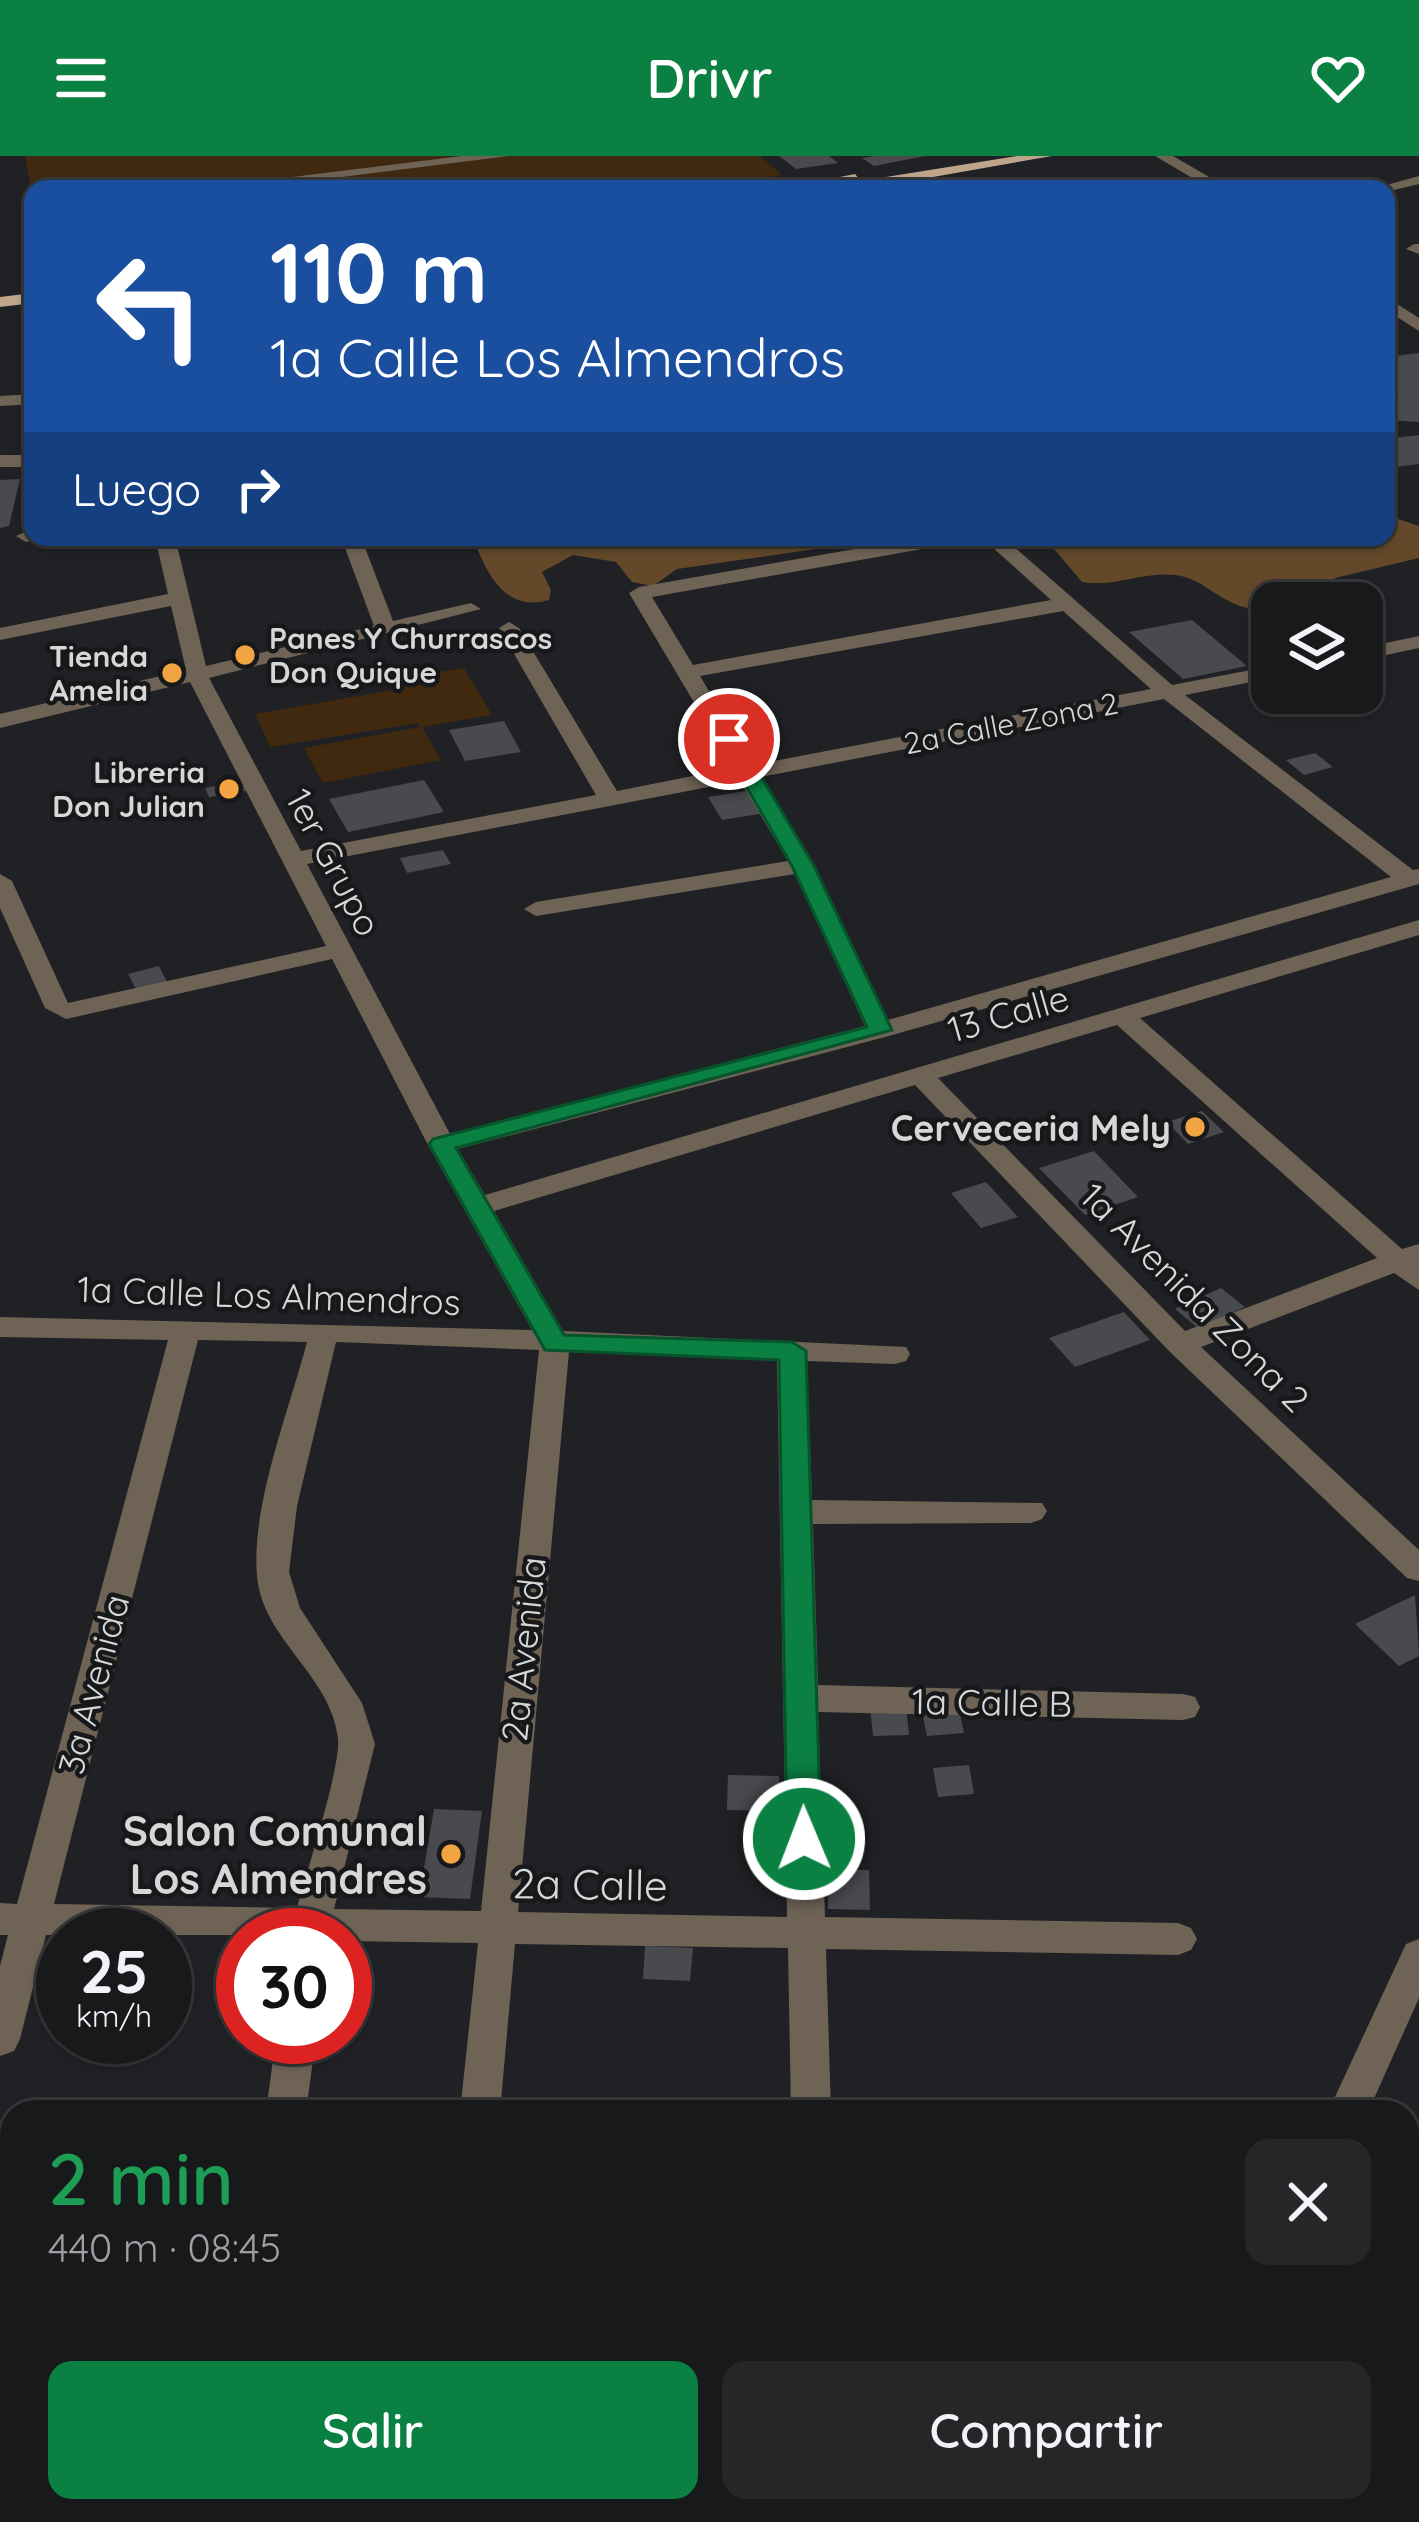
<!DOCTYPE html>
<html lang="es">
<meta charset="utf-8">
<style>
:root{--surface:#18191b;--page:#252628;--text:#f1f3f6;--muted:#9fa0a3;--line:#36383a;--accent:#0b8043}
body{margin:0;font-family:Quicksand,sans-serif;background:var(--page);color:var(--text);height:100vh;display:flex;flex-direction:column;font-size:45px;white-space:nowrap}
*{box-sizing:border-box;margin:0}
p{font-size:39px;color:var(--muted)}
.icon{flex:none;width:66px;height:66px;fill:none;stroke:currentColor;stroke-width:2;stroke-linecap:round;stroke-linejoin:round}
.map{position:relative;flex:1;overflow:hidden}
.sheet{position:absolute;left:0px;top:1944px;width:1419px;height:423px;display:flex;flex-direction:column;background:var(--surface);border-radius:36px 36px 0 0;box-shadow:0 3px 9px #0004,0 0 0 3px var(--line)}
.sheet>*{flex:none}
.guide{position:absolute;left:24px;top:24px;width:1371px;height:366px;border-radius:24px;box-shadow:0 3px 9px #0004,0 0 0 3px var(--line);background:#1a4fa0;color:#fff;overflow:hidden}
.controls{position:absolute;left:1251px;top:426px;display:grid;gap:24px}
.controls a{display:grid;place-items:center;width:132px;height:132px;border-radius:24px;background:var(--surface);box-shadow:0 3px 9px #0004,0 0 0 3px var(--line);font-size:60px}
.speed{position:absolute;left:36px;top:1752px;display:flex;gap:24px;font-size:60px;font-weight:700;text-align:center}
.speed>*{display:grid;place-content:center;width:156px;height:156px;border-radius:50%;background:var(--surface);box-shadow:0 3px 9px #0004,0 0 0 3px var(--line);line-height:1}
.speed small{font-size:30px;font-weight:400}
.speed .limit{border:18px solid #d22;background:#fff;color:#111}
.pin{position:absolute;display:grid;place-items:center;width:102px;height:102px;color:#fff;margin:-51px;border:6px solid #fff;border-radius:50%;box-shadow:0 3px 12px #0007}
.me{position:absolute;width:132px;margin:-66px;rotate:359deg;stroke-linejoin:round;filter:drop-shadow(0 0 9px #0008)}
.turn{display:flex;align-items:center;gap:42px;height:252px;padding:0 48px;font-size:54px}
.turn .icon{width:156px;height:156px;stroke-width:2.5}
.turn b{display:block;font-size:84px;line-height:102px}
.then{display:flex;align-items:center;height:114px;padding:0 48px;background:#0003;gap:24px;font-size:45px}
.round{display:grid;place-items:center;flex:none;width:126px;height:126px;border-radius:24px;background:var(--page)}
.summary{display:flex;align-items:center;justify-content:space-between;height:204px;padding:0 48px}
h1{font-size:72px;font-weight:600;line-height:90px;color:#1e9e55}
.primary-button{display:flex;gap:24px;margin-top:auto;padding:24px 48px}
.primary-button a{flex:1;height:138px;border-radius:24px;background:var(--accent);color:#fff;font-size:48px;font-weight:600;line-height:138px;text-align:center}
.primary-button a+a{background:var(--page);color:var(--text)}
header{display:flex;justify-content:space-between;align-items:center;height:156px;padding:0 48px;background:var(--accent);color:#fff;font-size:54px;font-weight:600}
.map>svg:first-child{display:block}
</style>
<header><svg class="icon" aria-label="menu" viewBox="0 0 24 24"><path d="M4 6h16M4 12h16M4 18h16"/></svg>Drivr<svg class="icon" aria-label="heart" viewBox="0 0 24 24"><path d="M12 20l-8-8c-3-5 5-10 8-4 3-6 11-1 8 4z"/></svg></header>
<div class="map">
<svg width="1419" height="2366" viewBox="0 0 1419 2366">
<rect width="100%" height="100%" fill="#202124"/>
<!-- green -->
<path fill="#40290e" d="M25 0H760L782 19 692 33H33V45Z
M464 512 492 559 422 571 441 604 323 627 304 592 420 571 419 567 270 591 255 558 399 533 395 523Z"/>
<!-- forest -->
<path fill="#63482a" d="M1386 359 1419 370V402L1335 422 1330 447H1272V456C1260 454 1246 453 1235 448 1213 439 1200 422 1175 419 1142 415 1114 432 1082 426L1044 381H1386Z
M473 381H899L677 413 653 430 632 426 616 406 573 399 542 416 551 434 549 444C505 457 486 417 473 381Z"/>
<!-- building -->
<path fill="#494a4e" d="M779 0H829L838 7 796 13Z
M925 0 874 10 862 2 875 0Z
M1419 197V266L1386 264V244L1399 243 1386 233V201Z
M1419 279V308L1386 312V283Z
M20 323 9 370 0 372V324Z
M374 381H437L439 385 379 392Z
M1192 464 1247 510 1183 523 1129 476Z
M504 565 521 596 465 605 449 574Z
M1315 597 1333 611 1304 619 1286 604Z
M248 624 252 634 209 641 205 632Z
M424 624 444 656 348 676 329 643Z
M752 634 766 657 722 664 708 641Z
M443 694 451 708 407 717 400 702Z
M159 810 168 828 137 835 128 818Z
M1202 955 1224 976 1188 988 1167 966Z
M1094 995 1138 1041 1085 1059 1039 1012Z
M986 1026 1018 1061 981 1072 951 1037Z
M1221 1132 1245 1151 1199 1173 1175 1153Z
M1124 1156 1150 1184 1075 1211 1049 1182Z
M1415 1439 1419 1500 1399 1510 1355 1468Z
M906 1549 909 1579 873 1580 870 1550Z
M959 1553 964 1577 927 1580 922 1556Z
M969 1609 974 1638 938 1641 933 1612Z
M728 1619 779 1620V1655L727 1654Z
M434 1653 482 1655 470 1743 419 1741Z
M828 1714H869L870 1754 828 1753Z
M645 1790 693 1792 690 1825 643 1823Z
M12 2002V2103H0V2038Z
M0 2287 12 2289V2355H57L53 2366H0Z"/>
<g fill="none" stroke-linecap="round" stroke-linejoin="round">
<!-- minor -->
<path fill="#6f6356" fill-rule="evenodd" d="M462 0H509L245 33H196Z
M1155 0H1173L1230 33H1211Z
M1419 20V28L1386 36 1372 33Z
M1414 88H1419V98L1406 93Z
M1386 141 1419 162V175L1386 154Z
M33 238V248L0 250V240Z
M0 299H33V311H0Z
M33 373V381L40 383 26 386 16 380Z
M155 381H175L206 510 374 470 341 381H361L393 465 471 447 481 453 209 522 301 695 596 639 499 472 509 466 519 472 617 635 733 612 629 437 639 431 923 381H966L956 387 652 441 693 509 1051 444 981 381H1003L1172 529 1272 510V522L1185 539 1413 714 1419 713V728L889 880 458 993 485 1039 1419 764V779L1140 862 1402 1093 1419 1088V1134L1394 1117 1201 1191 1419 1394V1425L1407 1422 1169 1195 915 929 494 1055 563 1175 906 1191 910 1198 906 1205 895 1208 807 1205 812 1344 1042 1347 1047 1355 1042 1363 1031 1367 813 1368 818 1529 1183 1538 1195 1541 1200 1551 1195 1561 1183 1564 818 1556 825 1761 1178 1767 1191 1772 1197 1783 1191 1794 1178 1799 826 1793 831 1956H791L788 1792 515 1788 500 1956H460L478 1787 345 1785V1779H46L20 1883 14 1895 0 1900V1810L8 1779H0V1747L17 1748 168 1184 0 1181V1161L532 1174 428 989 332 803 66 863 45 852 0 752V718L12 725 68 847 326 790 190 526 0 572V558L186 514 171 450 0 484V472L168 438ZM1063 455 1151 533 753 609 700 520ZM1164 543 1391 721 888 864 815 710 761 621ZM740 625 788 705 536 746 524 753 536 760 795 718 865 870 450 978 307 708ZM1117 869 1377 1102 1185 1175 938 922ZM198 1184 307 1186C289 1255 251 1349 257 1420 262 1483 332 1520 338 1583 341 1611 306 1718 297 1752L54 1748ZM336 1186 539 1194 481 1755 334 1753 375 1588 362 1547 300 1452 289 1416 297 1350ZM569 1196 777 1204 787 1761 518 1756Z
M1419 480V492L1362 504V492Z
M1419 1783V1842L1368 1956H1328L1406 1788Z
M276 1881H316L306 1956H266Z
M212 2355H258L257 2366H211Z
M427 2355H473V2366H427Z
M797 2355H843V2366H797Z
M994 2355H1180L1184 2363 999 2366Z"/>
<!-- major -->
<path fill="#bfa58a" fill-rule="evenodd" d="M1017 0H1052L865 33H779L855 18 861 25Z
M33 137V147L0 151V141Z"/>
</g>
<!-- route -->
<path fill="#0b8043" stroke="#07532c" stroke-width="3" d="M729 577 739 583 814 710 892 874 456 992 564 1179 792 1186 806 1195 821 1683 816 1693H792L787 1683 779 1204 545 1194 429 988 433 983 867 871 792 710 719 583Z"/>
<!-- markers -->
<g fill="#f3a442" stroke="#16181a" stroke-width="4.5">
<circle cx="245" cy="499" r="12"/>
<circle cx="172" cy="517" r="12"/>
<circle cx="229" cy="633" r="12"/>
<circle cx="1195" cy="971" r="12"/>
<circle cx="451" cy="1698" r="12"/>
</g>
<g text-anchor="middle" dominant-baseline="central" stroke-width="9" stroke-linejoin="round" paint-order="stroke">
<!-- far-poi labels -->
<g font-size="30" font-weight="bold" fill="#d6d7d9" stroke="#16181a" text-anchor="end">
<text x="269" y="482" text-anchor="start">Panes Y Churrascos<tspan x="269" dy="34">Don Quique</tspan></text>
<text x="148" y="500">Tienda<tspan x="148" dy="34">Amelia</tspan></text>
<text x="205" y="616">Libreria<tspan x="205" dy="34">Don Julian</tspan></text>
</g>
<!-- far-street labels -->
<g font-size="30" fill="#d6d7d9" stroke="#16181a">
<text transform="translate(1011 567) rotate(-11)">2a Calle Zona 2</text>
</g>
<!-- street labels -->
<g font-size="36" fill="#d6d7d9" stroke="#16181a">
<text transform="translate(334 706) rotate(62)">1er Grupo</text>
<text transform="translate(1008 857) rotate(-16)">13 Calle</text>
<text transform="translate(269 1139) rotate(2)">1a Calle Los Almendros</text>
<text transform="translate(1195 1141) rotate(45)">1a Avenida Zona 2</text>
<text transform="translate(523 1493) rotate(-84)">2a Avenida</text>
<text transform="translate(93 1528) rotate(-75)">3a Avenida</text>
<text transform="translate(992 1546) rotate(1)">1a Calle B</text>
</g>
<!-- poi labels -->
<g font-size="36" font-weight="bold" fill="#d6d7d9" stroke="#16181a" text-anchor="end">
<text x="1171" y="971">Cerveceria Mely</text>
</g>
<!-- near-poi labels -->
<g font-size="42" font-weight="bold" fill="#d6d7d9" stroke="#16181a" text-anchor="end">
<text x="427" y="1674">Salon Comunal<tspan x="427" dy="48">Los Almendres</tspan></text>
</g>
<!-- near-street labels -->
<g font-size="42" fill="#d6d7d9" stroke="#16181a">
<text transform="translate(590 1728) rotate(1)">2a Calle</text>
</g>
</g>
</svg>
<div class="controls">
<a><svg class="icon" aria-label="layers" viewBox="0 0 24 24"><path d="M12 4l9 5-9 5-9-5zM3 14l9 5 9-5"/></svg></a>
</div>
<div class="speed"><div>25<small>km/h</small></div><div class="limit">30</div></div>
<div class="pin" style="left:729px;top:583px;background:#d93025"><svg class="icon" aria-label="arrive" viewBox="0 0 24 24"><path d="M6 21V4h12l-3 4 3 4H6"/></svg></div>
<svg class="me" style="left:804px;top:1683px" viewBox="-20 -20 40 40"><circle r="17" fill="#0b8043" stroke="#fff" stroke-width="3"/><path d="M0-11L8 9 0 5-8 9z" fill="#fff"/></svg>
<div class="guide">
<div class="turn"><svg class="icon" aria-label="left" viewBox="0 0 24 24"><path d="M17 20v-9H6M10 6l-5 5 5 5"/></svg><div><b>110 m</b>1a Calle Los Almendros</div></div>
<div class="then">Luego<svg class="icon" aria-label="right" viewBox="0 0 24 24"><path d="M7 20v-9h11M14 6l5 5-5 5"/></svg></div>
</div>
<section class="sheet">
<div class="summary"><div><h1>2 min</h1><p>440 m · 08:45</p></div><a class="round"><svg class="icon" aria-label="close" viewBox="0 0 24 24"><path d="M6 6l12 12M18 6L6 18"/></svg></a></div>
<div class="primary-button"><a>Salir</a><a>Compartir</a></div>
</section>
</div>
